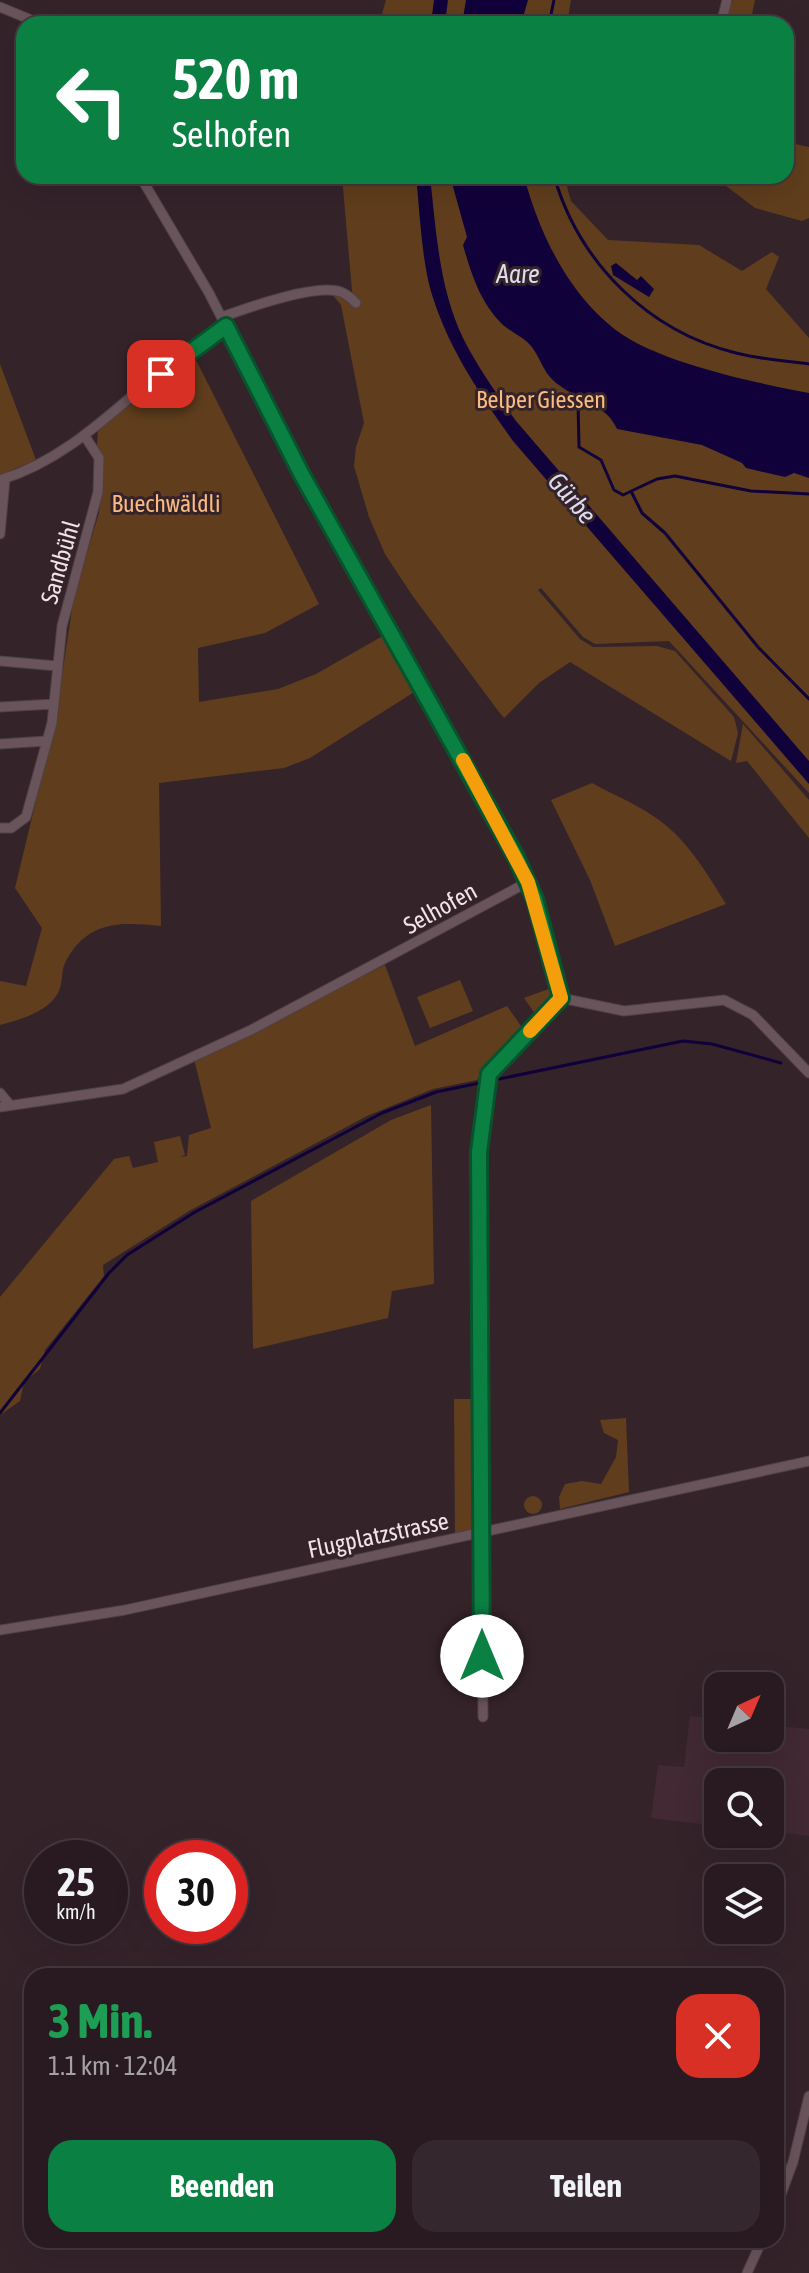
<!DOCTYPE html>
<html lang="de">
<meta charset="utf-8">
<style>
:root{--surface:#281a20;--page:#34272d;--text:#f1f3f6;--muted:#a5a1a5;--line:#44383e;--accent:#0b8043}
body{margin:0;font-family:"Asap Condensed",sans-serif;background:var(--page);color:var(--text);height:100vh;display:flex;flex-direction:column;font-size:30px;white-space:nowrap}
*{box-sizing:border-box;margin:0}
p{font-size:26px;color:var(--muted)}
.icon{flex:none;width:44px;height:44px;fill:none;stroke:currentColor;stroke-width:2;stroke-linecap:round;stroke-linejoin:round}
.map{position:relative;flex:1;overflow:hidden}
.drawer{position:absolute;left:24px;top:1968px;width:760px;height:280px;display:flex;flex-direction:column;background:var(--surface);border-radius:24px;box-shadow:0 8px 32px #0002,0 0 0 2px var(--line)}
.drawer>*{flex:none}
.top-card{position:absolute;left:16px;top:16px;width:778px;height:168px;border-radius:24px;box-shadow:0 8px 32px #0002,0 0 0 2px var(--line);background:#0b8043;color:#fff;overflow:hidden}
.needle{width:52px;rotate:44deg}
.buttons{position:absolute;left:704px;top:1672px;display:grid;gap:16px}
.buttons a{display:grid;place-items:center;width:80px;height:80px;border-radius:16px;background:var(--surface);box-shadow:0 8px 32px #0002,0 0 0 2px var(--line);font-size:40px}
.speed{position:absolute;left:24px;top:1840px;display:flex;gap:16px;font-size:40px;font-weight:700;text-align:center}
.speed>*{display:grid;place-content:center;width:104px;height:104px;border-radius:50%;background:var(--surface);box-shadow:0 8px 32px #0002,0 0 0 2px var(--line);line-height:1}
.speed small{font-size:20px;font-weight:400}
.speed .limit{border:12px solid #d22;background:#fff;color:#111}
.pin{position:absolute;display:grid;place-items:center;width:68px;height:68px;color:#fff;margin:-34px;border-radius:16px;box-shadow:0 4px 12px #0006}
.me{position:absolute;width:88px;margin:-44px;rotate:0deg;stroke-linejoin:round;filter:drop-shadow(0 0 6px #0008)}
.turn{display:flex;align-items:center;gap:28px;height:168px;padding:0 24px;font-size:36px}
.turn .icon{width:104px;height:104px;stroke-width:2.5}
.turn b{display:block;font-size:56px;line-height:68px}
.round{display:grid;place-items:center;flex:none;width:84px;height:84px;border-radius:24px;background:var(--page)}
.summary{display:flex;align-items:center;justify-content:space-between;height:136px;padding:0 24px}
h1{font-size:48px;font-weight:700;line-height:60px;color:#1e9e55}
.button{display:flex;gap:16px;margin-top:auto;padding:16px 24px}
.button a{flex:1;height:92px;border-radius:24px;background:var(--accent);color:#fff;font-size:32px;font-weight:700;line-height:92px;text-align:center}
.button a+a{background:var(--page);color:var(--text)}
.map>svg:first-child{display:block}
</style>
<div class="map">
<svg width="809" height="2273" viewBox="0 0 809 2273">
<rect width="100%" height="100%" fill="#35232a"/>
<!-- built -->
<path fill="#422933" d="M690 1716 718 1719V1738H770V1725L809 1729V1836L770 1831V1782H718V1826L651 1818 658 1765 684 1767Z"/>
<!-- green -->
<path fill="#603e1d" d="M386 0H571L567 24H379Z
M733 0H755L750 24H723Z
M786 142 809 147V218L802 221 755 208 713 176H786Z
M342 176H564L571 201 608 240 699 245 742 271 772 252 779 257 766 289 809 338V793L669 641 595 644 583 637 541 588 538 590 580 639 593 647 657 646 675 651 734 717 738 733 731 761 570 662 539 683 504 718 496 708 412 595 385 554 369 517 354 466 356 447 364 423 341 305 331 293 353 302Z
M192 352 319 604 265 633 198 648 199 702 278 689 316 674 388 633 419 689 310 758 284 768 159 783 161 926C120 922 87 920 65 963 61 971 63 984 58 993 48 1012 19 1020 0 1025V981L26 986 42 928 15 888 55 722 74 596 99 513 103 456 97 446 98 429Z
M0 364 36 460 0 475Z
M743 724 809 800V838L747 761 736 763Z
M592 783C613 795 633 802 653 816 686 837 706 872 726 904L615 946 590 880 551 800Z
M385 965 415 1046 507 1006 526 1033 477 1080 433 1089 367 1116 189 1211 103 1265 104 1276 45 1350 40 1369 24 1382 20 1401 0 1415V1297L114 1159 129 1156 133 1168 158 1162 154 1142 180 1136 185 1155 180 1157 187 1156 189 1135 211 1128 194 1059Z
M460 980 473 1011 430 1028 417 997Z
M554 987 557 999 538 1018 524 998Z
M431 1105 434 1284 392 1291 388 1318 253 1349 251 1201 391 1120Z
M454 1399H478V1521L474 1530 455 1535Z
M626 1418 629 1492 560 1509 559 1497 565 1484 582 1481 601 1484 616 1457 618 1440 604 1433 600 1420Z
M524 1505a9 9 0 1 1 18 0a9 9 0 1 1-18 0Z"/>
<!-- water -->
<path fill="#11013a" d="M434 0H448L445 24H431Z
M466 0H528L521 24H462Z
M416 176H430C436 230 439 288 463 338 478 368 497 394 516 421L809 761V784L513 441C479 393 446 345 430 288 421 252 420 213 416 176Z
M450 176H524C539 234 571 300 623 335 667 364 756 383 809 393V478L794 473 785 477 746 468 742 463 702 445 617 429C607 405 578 400 559 385 543 374 542 360 531 346 524 337 510 332 501 323 480 302 471 273 463 245L467 237Z
M616 263 637 280 641 276 654 289 649 297 613 275 611 266Z"/>
<g fill="none" stroke-linecap="round" stroke-linejoin="round">
<!-- stream -->
<path stroke="#11013a" stroke-width="3" d="M549 24 554 0
M554 176C579 262 647 331 736 353 759 359 785 361 809 364
M582 396 578 403 579 447 601 460 614 490 623 495 657 479 675 476 751 491 809 494
M632 493 642 513 665 533 758 647 809 699
M0 1413 109 1273 127 1255 195 1212 382 1113 436 1092 683 1041 712 1044 781 1063"/>
<!-- minor casing -->
<g stroke="#4f4046" stroke-width="11">
<path id="minor" d="M0 7 41 24
M721 24 727 0
M140 176 209 293 302 475 516 857 535 899 561 998
M222 317C247 308 316 283 341 292 347 294 352 299 356 303
M0 480C90 453 146 369 226 326
M0 534 5 479
M0 661 57 666
M0 707 54 704
M0 744 46 741
M0 828H11L26 817 52 723 62 626 98 492 99 458 84 435
M561 998 624 1011 724 1000 753 1015 809 1073
M0 1093 10 1105
M0 1107 123 1089 251 1030 528 882
M0 1630 125 1610 809 1461
M483 1717 479 1152 489 1074 561 998
M776 2208 793 2162 809 2096
M747 2273 762 2240"/>
</g>
<!-- minor -->
<use href="#minor" stroke="#6a545c" stroke-width="9"/>
</g>
<g fill="none" stroke-linecap="round" stroke-linejoin="round">
<!-- route casing -->
<g stroke="#07532c" stroke-width="20">
<path id="route" d="M161 374 226 326 302 475 516 857 535 899 561 998 489 1074 479 1152 482 1656"/>
</g>
<!-- route -->
<use href="#route" stroke="#0b8043" stroke-width="14"/>
<!-- slow -->
<path stroke="#f59e0b" stroke-width="14" d="M463 760 528 882 561 998 530 1031"/>
</g>
<g text-anchor="middle" dominant-baseline="central" stroke-width="6" stroke-linejoin="round" paint-order="stroke">
<!-- park labels -->
<g font-size="24" fill="#faba81" stroke="#35232a">
<text x="541" y="399">Belper Giessen</text>
<text x="166" y="503">Buechwäldli</text>
</g>
<!-- street labels -->
<g font-size="24" fill="#f1e4e9" stroke="#35232a">
<text transform="translate(60 562) rotate(-74)">Sandbühl</text>
<text transform="translate(440 908) rotate(-29)">Selhofen</text>
<text transform="translate(378 1535) rotate(-12)">Flugplatzstrasse</text>
</g>
<!-- water labels -->
<g font-size="26" font-style="italic" fill="#dcdcef" stroke="#35232a">
<text x="518" y="274">Aare</text>
<text transform="translate(572 498) rotate(49)">Gürbe</text>
</g>
</g>
</svg>
<div class="buttons">
<a><svg class="needle" viewBox="-14 -14 28 28"><path d="M0-13l5 13h-10z" fill="#e53935"/><path d="M0 13l5-13h-10z" fill="#a5a1a5"/></svg></a>
<a><svg class="icon" aria-label="search" viewBox="0 0 24 24"><circle cx="10" cy="10" r="6"/><path d="M15 15l6 6"/></svg></a>
<a><svg class="icon" aria-label="layers" viewBox="0 0 24 24"><path d="M12 4l9 5-9 5-9-5zM3 14l9 5 9-5"/></svg></a>
</div>
<div class="speed"><div>25<small>km/h</small></div><div class="limit">30</div></div>
<div class="pin" style="left:161px;top:374px;background:#d93025"><svg class="icon" aria-label="arrive" viewBox="0 0 24 24"><path d="M6 21V4h12l-3 4 3 4H6"/></svg></div>
<svg class="me" style="left:482px;top:1656px" viewBox="-20 -20 40 40"><circle r="19" fill="#fff"/><path d="M0-13L10 11 0 6-10 11z" fill="#0b8043"/></svg>
<div class="top-card">
<div class="turn"><svg class="icon" aria-label="left" viewBox="0 0 24 24"><path d="M17 20v-9H6M10 6l-5 5 5 5"/></svg><div><b>520 m</b>Selhofen</div></div>
</div>
<section class="drawer">
<div class="summary"><div><h1>3 Min.</h1><p>1.1 km · 12:04</p></div><a class="round" style="background:#d93025;color:#fff"><svg class="icon" aria-label="close" viewBox="0 0 24 24"><path d="M6 6l12 12M18 6L6 18"/></svg></a></div>
<div class="button"><a>Beenden</a><a>Teilen</a></div>
</section>
</div>
